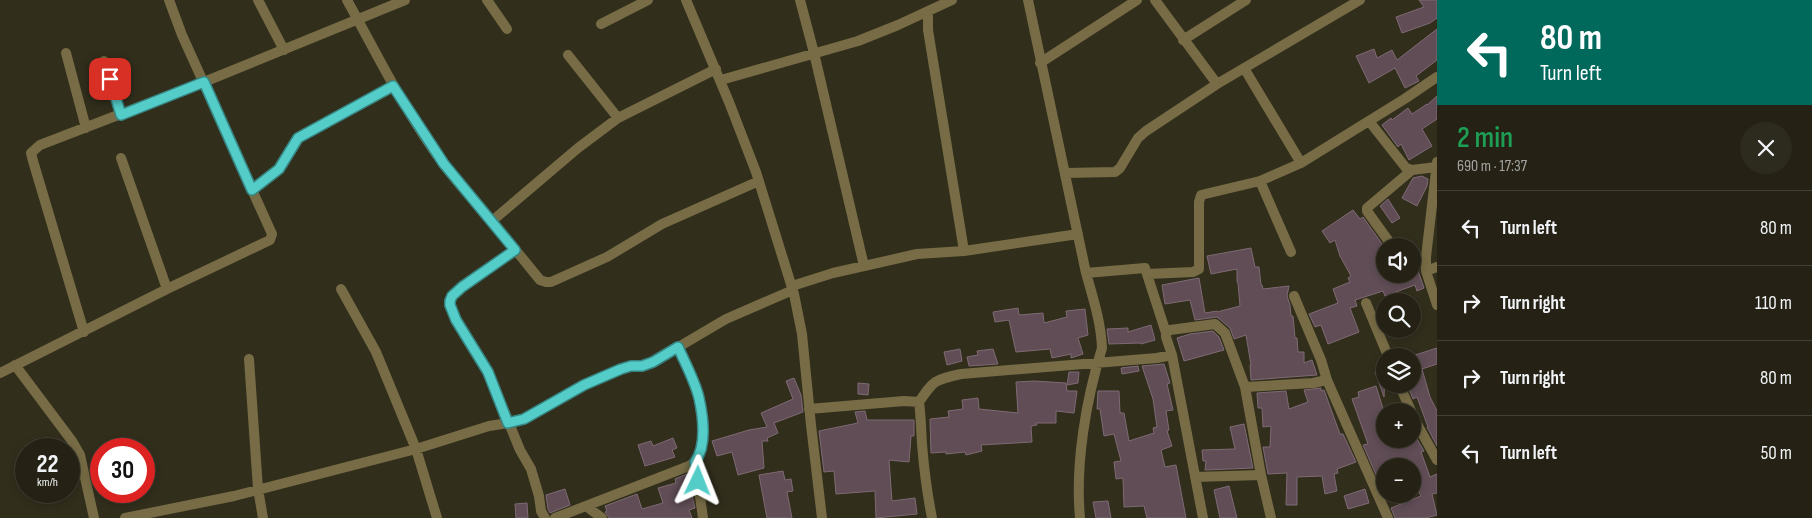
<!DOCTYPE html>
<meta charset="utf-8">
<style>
:root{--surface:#252215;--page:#2d2a1e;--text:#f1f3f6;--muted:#a3a4a0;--line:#423f34}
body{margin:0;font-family:"Sofia Sans Condensed",sans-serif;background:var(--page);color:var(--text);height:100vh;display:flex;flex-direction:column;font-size:19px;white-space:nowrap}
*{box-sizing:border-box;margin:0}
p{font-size:16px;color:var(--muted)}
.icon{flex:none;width:28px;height:28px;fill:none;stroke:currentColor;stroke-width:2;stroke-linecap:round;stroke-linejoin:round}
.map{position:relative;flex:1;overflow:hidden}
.panel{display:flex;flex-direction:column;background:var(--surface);width:375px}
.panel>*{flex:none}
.banner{background:#00695c;color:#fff;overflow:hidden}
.buttons{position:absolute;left:1376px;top:238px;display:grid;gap:10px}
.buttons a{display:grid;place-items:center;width:45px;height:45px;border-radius:50%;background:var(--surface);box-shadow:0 2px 8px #0003,0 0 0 1px var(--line);font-size:25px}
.speed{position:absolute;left:15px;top:438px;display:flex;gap:10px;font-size:25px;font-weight:700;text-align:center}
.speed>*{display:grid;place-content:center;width:65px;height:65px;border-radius:50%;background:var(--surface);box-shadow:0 2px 8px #0003,0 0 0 1px var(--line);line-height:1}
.speed small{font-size:12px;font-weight:400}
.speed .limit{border:8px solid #d22;background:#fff;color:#111}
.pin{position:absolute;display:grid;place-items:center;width:42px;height:42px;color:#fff;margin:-21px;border-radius:10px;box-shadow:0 2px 8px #0006}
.me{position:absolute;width:55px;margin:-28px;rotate:2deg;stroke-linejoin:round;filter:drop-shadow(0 0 4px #0008)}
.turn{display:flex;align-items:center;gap:18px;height:105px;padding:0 20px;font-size:22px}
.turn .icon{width:65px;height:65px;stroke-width:2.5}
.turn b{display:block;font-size:35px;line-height:42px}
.round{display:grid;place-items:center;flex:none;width:52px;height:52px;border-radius:26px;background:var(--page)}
.headline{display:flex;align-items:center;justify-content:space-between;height:85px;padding:0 20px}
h1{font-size:30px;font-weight:600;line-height:38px;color:#1e9e55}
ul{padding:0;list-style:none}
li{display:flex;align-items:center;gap:15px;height:75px;padding:0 20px;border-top:1px solid var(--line)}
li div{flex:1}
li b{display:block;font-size:19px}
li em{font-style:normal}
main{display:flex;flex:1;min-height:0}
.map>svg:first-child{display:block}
</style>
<main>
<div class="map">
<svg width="1437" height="518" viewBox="0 0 1437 518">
<rect width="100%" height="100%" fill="#312e1c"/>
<!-- building -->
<path fill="#604d56" stroke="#7f6a74" d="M1419 0H1437V18L1430 23 1402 33 1396 17 1424 7Z
M1437 29V60L1416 76 1419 81 1405 88 1395 68 1369 83 1356 56 1374 49 1377 58 1392 50 1397 60Z
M1437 96V119L1422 129 1432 146 1409 160 1401 144 1398 147 1382 125 1391 118 1392 120 1408 108 1412 114 1427 104V105Z
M1422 176 1428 179 1427 186 1417 206 1402 198 1413 178Z
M1388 199 1400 218 1392 223 1380 206Z
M1353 210 1360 219 1363 217 1385 248V250L1380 252 1385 264V274H1412L1413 256 1424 288 1417 291 1415 285 1385 296 1383 291 1355 300 1357 306 1350 308 1359 332 1328 344 1321 325 1315 327 1309 314 1338 303 1333 289 1350 282 1348 278 1351 276 1340 256 1335 240 1330 243 1322 231Z
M1251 248 1255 267H1259L1261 285H1262L1263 289 1289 286 1287 296 1290 305 1291 316H1293L1295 338H1297L1298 352H1304V363L1312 360 1317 375 1251 380 1250 365H1251L1246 335 1234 339 1230 328 1217 317 1195 320 1190 300 1165 304 1162 285 1199 278 1205 313 1217 311V312L1240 306 1238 283 1237 282V269L1211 274 1207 256Z
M1018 308 1019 315 1043 313 1044 323 1067 317 1066 311 1085 309 1088 335 1078 338 1083 354 1071 358V354L1052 358 1050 349 1016 352 1009 320 995 322 993 312Z
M1151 325 1155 340 1141 344V343L1109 344 1107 329 1128 328V332Z
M1213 331 1219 337 1224 350 1184 361 1177 338 1190 334Z
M1437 348V364L1422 369 1430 397 1437 411V446L1427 427H1428L1417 397 1413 399 1407 384H1412V356Z
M960 349 962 361 947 365 944 352Z
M993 349 998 364 969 366 967 357 978 355 977 351Z
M1164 364 1170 383 1167 384 1173 410 1166 411 1169 430 1167 431 1172 446 1161 450 1165 467 1176 465 1186 518H1147L1144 506 1124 507 1123 478 1116 479 1114 462 1121 461 1114 434 1104 436 1100 409H1097L1098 391H1119L1120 413H1124L1129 441 1154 433 1153 428 1157 427 1153 399 1142 366Z
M1138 366 1139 371 1122 374 1121 368Z
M1383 369 1385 375 1384 397 1375 372Z
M1069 372H1079L1078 383 1067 385Z
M794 378 801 395 803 412 774 423 778 433 767 438 768 441H762L764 468 738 475 732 452 717 456 712 441 749 430 767 427 761 413 793 399 786 381Z
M1034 381 1066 383 1067 391H1077L1074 413 1056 411V423H1036L1037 425 1031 426 1032 442 981 445 982 451 966 455 965 452 946 454V452L931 453 930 419 949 417 948 411 963 409 962 400 978 398 979 409 1018 413 1016 382Z
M858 383 869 384 868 395 858 394Z
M1376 386 1385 415V439H1412L1413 432 1424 451 1421 452 1430 477 1437 474V493L1432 494 1437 515 1426 518H1395L1391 508 1421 496 1412 477V466H1385V475L1377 477 1363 445 1368 444 1352 399 1359 397 1358 392Z
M1321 388V391L1324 390 1340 434H1343L1356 462 1337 469 1338 473 1334 474 1337 491 1325 494 1322 476 1297 477V505H1286L1287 473 1268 474 1263 447H1270L1271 426 1263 427 1262 408H1258L1257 393 1286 391 1289 409 1308 402 1304 390Z
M865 411 867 420H914V436H911L909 462 889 460 892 501 915 498 917 514 876 518 875 491 836 494 834 471 824 472 819 431 858 423 855 412Z
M1244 424 1253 468 1205 470 1206 461H1203L1202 450 1235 449 1230 427Z
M673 438 677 448 672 450 675 457 645 466 638 445 651 441 653 446Z
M783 471 785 480 791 479 793 491 787 492 792 518H767L759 475Z
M687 474 695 508 689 510 692 518H609L605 512 607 511 605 506 637 494 642 509 663 503 658 488 676 483 675 479Z
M1229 486 1237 518H1220L1214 490Z
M565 489 570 505 550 513 548 509 546 495Z
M1365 489 1369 503 1348 509 1344 496Z
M1108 501 1111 518H1096L1093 502Z
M527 503 528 518H516L515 504Z"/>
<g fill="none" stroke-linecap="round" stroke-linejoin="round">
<!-- street -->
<path stroke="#776c45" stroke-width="10" d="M258 0 284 50
M347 0C378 56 406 114 445 166 459 185 476 203 492 221
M487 0 507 29
M686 0 729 102 756 172 794 294 802 334 811 425 822 518
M800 0 814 53 864 266
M1028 0 1086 273C1093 298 1101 322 1102 348 1086 400 1075 464 1080 518
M1155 0 1217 84
M928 11V30L964 251
M601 24 648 0
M1183 40 1246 0
M66 53 86 128
M568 55 618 118
M104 61 121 115
M1040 63 1137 0
M1244 68 1301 163
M716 69 618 118 578 148 492 221 540 280 546 282H551L607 257 662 224 759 181
M721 80 858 41 898 25 952 0
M1369 121 1406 168 1412 170 1436 167
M121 158 167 289
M1437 162 1426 257V271L1437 305
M1065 173 1115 172 1120 168 1138 138 1146 131 1217 84 1360 0
M1260 181 1291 252
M252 190 279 169 298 138 393 87
M1390 243 1367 211V208L1412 170
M515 250 462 287 452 296 450 305 456 320 488 372 520 450 531 469 539 496 541 511 545 518
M1426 271 1437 267
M1086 273 1145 268 1166 333
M1148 274 1193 272 1199 269V202L1201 195 1260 181 1301 163 1406 98 1437 77
M792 286 833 273 917 254 964 251 1078 234
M341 289 376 352 416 449 437 518
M1294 296 1321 360 1327 380
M1366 303 1388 356
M84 332 33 161 31 153 40 145 204 82 405 0
M1172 355 1203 518
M249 359 258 489 263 518
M15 365 72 441 80 455 94 518
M0 373 167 289 270 240 272 234 182 35 169 0
M1399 384 1411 411
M1245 387 1261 475 1271 518
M919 402C934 380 934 380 961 374L1157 358 1172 355 1166 337V333L1170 330 1215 324 1225 333 1245 387 1313 383 1327 380 1388 518
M809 409 904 401 919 402C921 416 921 430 922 444 924 469 927 493 932 518
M1412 415 1437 460
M695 462 703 518
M1195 477 1261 475
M586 506 602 518
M125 518 234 496 416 449 489 426 508 423 524 419 584 385 621 369 631 366H642L653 362 726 319 793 290
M555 518 689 466C708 455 703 417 699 397 694 380 685 363 678 347"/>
</g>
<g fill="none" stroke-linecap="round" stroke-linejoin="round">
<!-- route casing -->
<g stroke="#378582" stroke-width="12">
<path id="route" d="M110 79 121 115 204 82 252 190 279 169 298 138 393 86 444 164 515 250 462 287 452 296 450 301V305L456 320 488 372 508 423 524 419 584 385 621 369 631 366H642L653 362 678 347C685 363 695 381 699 398 703 416 707 446 695 462L698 481"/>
</g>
<!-- route -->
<use href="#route" stroke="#54cdc8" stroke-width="9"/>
</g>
</svg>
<div class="buttons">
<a><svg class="icon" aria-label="sound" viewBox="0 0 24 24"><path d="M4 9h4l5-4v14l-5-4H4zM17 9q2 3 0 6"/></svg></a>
<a><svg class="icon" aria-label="search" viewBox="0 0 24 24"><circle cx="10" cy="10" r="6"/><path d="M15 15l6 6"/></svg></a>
<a><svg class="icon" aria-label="layers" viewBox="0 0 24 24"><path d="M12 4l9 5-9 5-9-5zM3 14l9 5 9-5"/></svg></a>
<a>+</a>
<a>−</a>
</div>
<div class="speed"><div>22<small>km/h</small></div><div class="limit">30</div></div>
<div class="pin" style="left:110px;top:79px;background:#d93025"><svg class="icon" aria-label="arrive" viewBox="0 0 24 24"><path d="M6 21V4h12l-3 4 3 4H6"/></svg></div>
<svg class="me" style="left:698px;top:481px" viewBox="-20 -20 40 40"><path d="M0-17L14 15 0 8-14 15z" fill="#54cdc8" stroke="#fff" stroke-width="4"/></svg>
</div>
<section class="panel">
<div class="banner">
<div class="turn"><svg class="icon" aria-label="left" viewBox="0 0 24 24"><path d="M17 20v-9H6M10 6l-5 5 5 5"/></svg><div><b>80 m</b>Turn left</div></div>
</div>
<div class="headline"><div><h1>2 min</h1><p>690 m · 17:37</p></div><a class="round"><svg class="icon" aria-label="close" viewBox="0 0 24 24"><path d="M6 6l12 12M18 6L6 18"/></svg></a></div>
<ul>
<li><svg class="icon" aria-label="left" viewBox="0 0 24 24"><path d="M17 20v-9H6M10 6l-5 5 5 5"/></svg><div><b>Turn left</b></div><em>80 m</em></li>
<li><svg class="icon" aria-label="right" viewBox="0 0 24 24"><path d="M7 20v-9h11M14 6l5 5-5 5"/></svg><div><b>Turn right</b></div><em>110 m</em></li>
<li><svg class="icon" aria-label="right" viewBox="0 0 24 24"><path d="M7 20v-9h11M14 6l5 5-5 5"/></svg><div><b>Turn right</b></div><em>80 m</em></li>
<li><svg class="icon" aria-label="left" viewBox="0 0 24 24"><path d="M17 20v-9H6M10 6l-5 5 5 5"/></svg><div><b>Turn left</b></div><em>50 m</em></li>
</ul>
</section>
</main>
